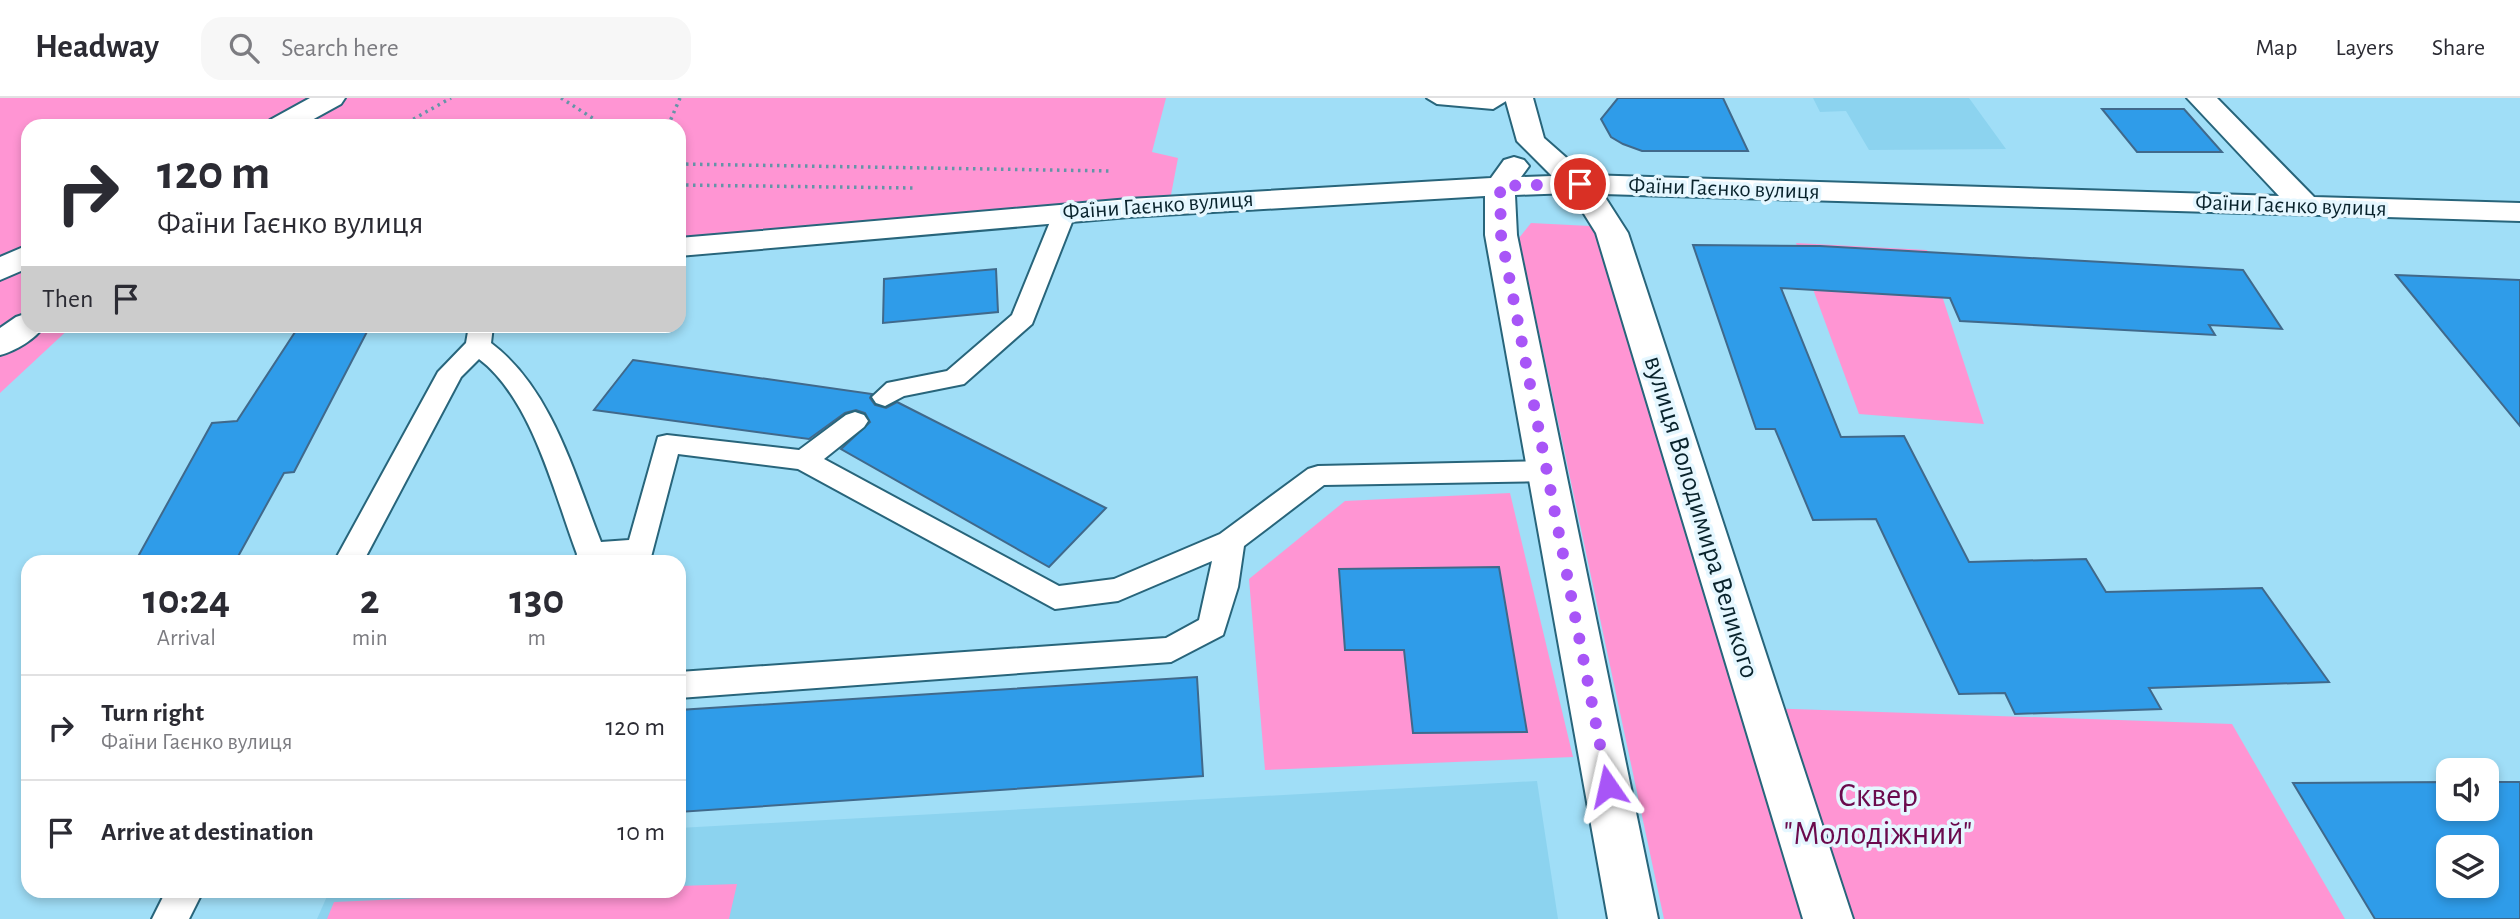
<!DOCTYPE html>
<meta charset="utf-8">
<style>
:root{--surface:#fff;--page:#f7f7f7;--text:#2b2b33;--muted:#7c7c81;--line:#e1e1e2}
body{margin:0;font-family:"Alegreya Sans",sans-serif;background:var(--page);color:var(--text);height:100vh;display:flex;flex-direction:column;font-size:26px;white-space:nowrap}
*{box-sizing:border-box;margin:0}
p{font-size:23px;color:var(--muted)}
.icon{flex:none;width:38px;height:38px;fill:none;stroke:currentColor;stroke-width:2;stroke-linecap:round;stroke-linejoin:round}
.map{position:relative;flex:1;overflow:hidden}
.details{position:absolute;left:21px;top:457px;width:665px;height:343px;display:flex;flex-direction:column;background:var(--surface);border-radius:21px;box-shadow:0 4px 10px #0003}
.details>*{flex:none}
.guide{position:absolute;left:21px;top:21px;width:665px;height:214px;border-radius:21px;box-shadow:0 4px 10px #0003;background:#fff;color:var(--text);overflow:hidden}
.fabs{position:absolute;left:2436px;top:660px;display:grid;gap:14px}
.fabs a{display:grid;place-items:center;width:63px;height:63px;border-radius:14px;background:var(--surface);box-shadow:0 4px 10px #0003;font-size:35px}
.pin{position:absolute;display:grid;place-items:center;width:60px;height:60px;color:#fff;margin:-30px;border:4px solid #fff;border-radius:50%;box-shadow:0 2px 7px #0007}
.me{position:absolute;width:77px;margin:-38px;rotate:349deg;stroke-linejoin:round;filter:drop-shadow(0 0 5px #0008)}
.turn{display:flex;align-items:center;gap:24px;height:147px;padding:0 21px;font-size:32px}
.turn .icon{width:91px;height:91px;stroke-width:2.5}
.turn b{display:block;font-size:49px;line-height:60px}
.then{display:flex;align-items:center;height:66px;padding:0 21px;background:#0003;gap:14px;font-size:26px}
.eta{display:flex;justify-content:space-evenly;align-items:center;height:119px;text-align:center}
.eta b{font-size:42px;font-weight:600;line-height:49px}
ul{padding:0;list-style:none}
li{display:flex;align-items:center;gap:21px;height:105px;padding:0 21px;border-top:2px solid var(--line)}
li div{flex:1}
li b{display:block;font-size:26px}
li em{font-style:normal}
header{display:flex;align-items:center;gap:42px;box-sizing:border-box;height:98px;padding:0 35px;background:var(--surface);border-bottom:2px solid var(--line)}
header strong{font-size:33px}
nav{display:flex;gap:38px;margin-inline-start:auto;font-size:24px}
.search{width:490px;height:63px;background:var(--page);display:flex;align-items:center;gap:18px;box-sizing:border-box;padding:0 24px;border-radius:21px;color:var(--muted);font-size:26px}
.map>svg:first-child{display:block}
</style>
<header>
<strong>Headway</strong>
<div class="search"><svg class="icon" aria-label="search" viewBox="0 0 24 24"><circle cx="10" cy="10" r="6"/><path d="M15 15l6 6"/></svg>Search here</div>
<nav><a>Map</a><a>Layers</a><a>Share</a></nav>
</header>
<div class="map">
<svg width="2520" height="821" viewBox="0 0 2520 821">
<rect width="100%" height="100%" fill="#a0def7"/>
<!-- built -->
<path fill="#8cd3ef" d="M1813 0H1969L2006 51 1869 52 1846 13 1820 14Z
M1537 683 1558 821H317L328 796 333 793H679V730Z"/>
<!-- green -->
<path fill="#ff95d3" d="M0 0H1166L1152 54 1178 60 1170 102 679 144V28H28V228H72L0 295Z
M1531 125 1590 128 1606 140 1738 609 2232 626 2345 821H1664L1519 140Z
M1796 145 1927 152 1984 326 1859 316Z
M1510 395 1573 659 1265 672 1249 481 1345 403Z
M737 786 729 821H327L334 804 582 793H679V788Z"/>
<!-- building -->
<path fill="#2f9ce9" stroke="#40698b" stroke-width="2" fill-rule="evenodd" d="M1618 0H1723L1748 53H1642L1623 46 1611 39 1601 21Z
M2102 11H2184L2222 54H2137Z
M1693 147 1820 148 2243 172 2282 231 2209 227 2215 237 1960 223 1950 200 1781 190 1841 339 1904 338 1969 464 2086 461 2106 494 2262 490 2329 584 2149 590 2161 611 2015 616 2005 595 1959 596 1876 421 1813 422 1775 331H1756Z
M996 171 998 214 883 225 884 181Z
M2396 177 2520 182V328Z
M299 228H370L294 374 284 375 235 464H135L212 325 237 323Z
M633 262 872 296 870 300 875 307 886 310 897 304 1106 410 1049 469 841 351 870 324 865 315 856 312 845 315 809 341 594 312Z
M1499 469 1527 634 1413 635 1404 552H1345L1339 471Z
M1197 579 1203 678 679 714V612Z
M2448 684V710H2487V684H2520V821H2375L2293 685ZM2448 749H2487V788H2448Z"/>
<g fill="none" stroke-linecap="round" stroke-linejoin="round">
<!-- service casing -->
<g stroke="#28657b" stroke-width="4">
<path id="service" d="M1427 0H1511L1493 11 1437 6Z
M1065 107 1076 114 1032 226 964 286 904 298 885 308 876 305 872 299 887 285 947 273 1012 217 1054 114Z
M469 228H493L491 245C552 291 574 376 601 444L629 442 658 339 667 337 799 352 846 317 855 314 864 317 868 323 864 329 824 361 1059 488 1114 481 1220 436 1308 371 1318 368 1547 363 1557 366 1561 373 1557 380 1547 383 1324 387 1244 448 1238 489 1223 537 1171 564 679 600V574L1166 540 1199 522 1212 463 1118 503 1055 511 798 371 678 356 651 459 620 464H575L577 456C554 395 532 301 479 261L461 279 363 464H334L438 274 466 245Z
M166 793H203L189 821H152Z"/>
</g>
<!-- pedestrian casing -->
<g stroke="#28657b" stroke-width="4">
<path id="pedestrian" d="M310 0H345L341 6 301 28H266L270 22Z
M28 147V170L0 182V159Z"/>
</g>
<!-- minor casing -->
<g stroke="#28657b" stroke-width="4">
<path id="minor" d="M1505 0H1533L1544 40 1586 77 2279 98 2187 0H2217L2314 99 2520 105V123L1603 96 1628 135 1853 821H1803L1596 135 1571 95 1515 97 1517 137 1658 821H1608L1485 137V98L1129 119 679 158V140L1129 101 1491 80 1504 62 1514 59 1524 62 1529 68 1521 79 1552 78 1517 43Z
M28 215V228H44C35 241 16 253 0 257V230L16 219Z"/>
</g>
<!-- path -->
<path stroke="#6494a7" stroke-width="3.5" stroke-dasharray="2.5 4.5" stroke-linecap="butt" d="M561 0 605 28
M401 28 451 0
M668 28 680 0
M679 66 1112 73
M679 87 913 90"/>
<!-- service -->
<use href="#service" fill="#fff" fill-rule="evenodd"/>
<!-- pedestrian -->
<use href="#pedestrian" fill="#fff" fill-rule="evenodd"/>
<!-- minor -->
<use href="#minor" fill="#fff" fill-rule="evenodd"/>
</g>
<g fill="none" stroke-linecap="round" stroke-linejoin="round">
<!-- route -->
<path stroke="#a855f7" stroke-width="12" stroke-dasharray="0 21.6" d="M1580 86 1500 88 1501 137 1608 688"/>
</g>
<g text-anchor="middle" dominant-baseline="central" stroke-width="7" stroke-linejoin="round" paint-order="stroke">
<!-- far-street labels -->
<g font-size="23" fill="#09232c" stroke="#e5f7ff">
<text transform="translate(1724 91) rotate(2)">Фаїни Гаєнко вулиця</text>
<text transform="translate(1158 108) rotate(-4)">Фаїни Гаєнко вулиця</text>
<text transform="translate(2291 108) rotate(2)">Фаїни Гаєнко вулиця</text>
</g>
<!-- street labels -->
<g font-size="28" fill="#09232c" stroke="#e5f7ff">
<text transform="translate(1701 419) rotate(73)">вулиця Володимира Великого</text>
</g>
<!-- near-park labels -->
<g font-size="33" fill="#6b0a4d" stroke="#e5f7ff">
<text x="1878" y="698">Сквер<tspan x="1878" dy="38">"Молодіжний"</tspan></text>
</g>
</g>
</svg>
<div class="fabs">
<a><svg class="icon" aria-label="sound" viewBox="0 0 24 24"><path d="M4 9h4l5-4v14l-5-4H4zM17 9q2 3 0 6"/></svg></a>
<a><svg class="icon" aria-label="layers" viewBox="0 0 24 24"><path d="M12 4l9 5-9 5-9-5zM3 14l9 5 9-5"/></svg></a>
</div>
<div class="pin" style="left:1580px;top:86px;background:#d93025"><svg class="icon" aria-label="arrive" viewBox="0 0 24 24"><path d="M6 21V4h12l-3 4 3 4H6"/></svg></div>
<svg class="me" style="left:1608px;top:688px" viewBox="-20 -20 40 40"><path d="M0-17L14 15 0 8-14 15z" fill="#a855f7" stroke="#fff" stroke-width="4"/></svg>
<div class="guide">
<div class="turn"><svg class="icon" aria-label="right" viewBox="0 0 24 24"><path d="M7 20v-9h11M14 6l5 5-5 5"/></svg><div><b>120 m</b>Фаїни Гаєнко вулиця</div></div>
<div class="then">Then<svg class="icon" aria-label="arrive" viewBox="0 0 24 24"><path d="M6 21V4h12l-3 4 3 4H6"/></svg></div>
</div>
<section class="details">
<div class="eta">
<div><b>10:24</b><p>Arrival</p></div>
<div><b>2</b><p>min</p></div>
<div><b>130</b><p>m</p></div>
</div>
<ul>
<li><svg class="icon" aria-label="right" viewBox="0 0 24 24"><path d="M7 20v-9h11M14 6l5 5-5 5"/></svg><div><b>Turn right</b><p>Фаїни Гаєнко вулиця</p></div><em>120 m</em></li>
<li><svg class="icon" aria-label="arrive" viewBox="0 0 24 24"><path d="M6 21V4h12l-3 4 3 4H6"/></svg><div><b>Arrive at destination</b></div><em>10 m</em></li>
</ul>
</section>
</div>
